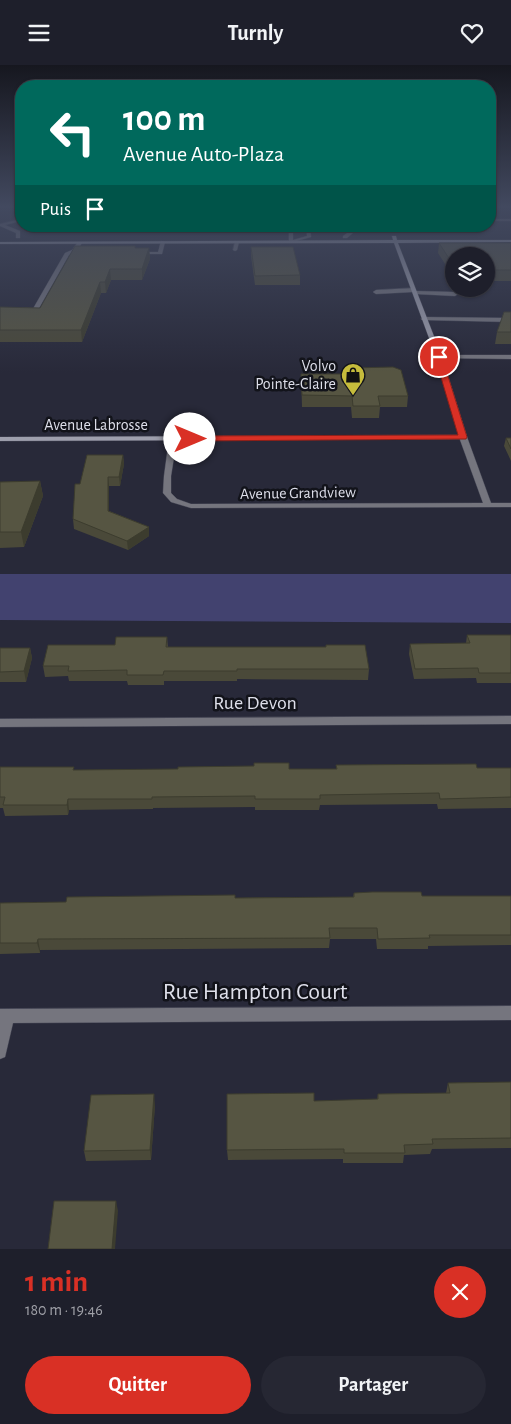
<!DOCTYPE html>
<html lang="fr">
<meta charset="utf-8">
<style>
:root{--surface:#1e1f2b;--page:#262733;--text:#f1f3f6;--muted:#a1a2a9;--line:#3c3d47;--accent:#d93025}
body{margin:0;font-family:"Alegreya Sans",sans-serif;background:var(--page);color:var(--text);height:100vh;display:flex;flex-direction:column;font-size:19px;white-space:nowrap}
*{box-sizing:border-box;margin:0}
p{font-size:16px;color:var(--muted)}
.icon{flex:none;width:28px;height:28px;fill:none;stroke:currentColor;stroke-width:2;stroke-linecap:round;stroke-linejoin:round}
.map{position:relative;height:1184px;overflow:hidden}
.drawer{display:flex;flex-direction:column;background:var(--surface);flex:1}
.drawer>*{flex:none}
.hud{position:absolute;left:15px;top:15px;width:481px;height:152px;border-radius:20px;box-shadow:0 1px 4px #0004,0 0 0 1px var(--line);background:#00695c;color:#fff;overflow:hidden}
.fabs{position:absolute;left:445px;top:182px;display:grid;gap:10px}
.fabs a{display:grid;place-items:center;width:50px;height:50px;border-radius:50%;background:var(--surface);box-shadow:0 1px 4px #0004,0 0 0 1px var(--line);font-size:25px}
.pin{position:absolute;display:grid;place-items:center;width:42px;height:42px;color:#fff;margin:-21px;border:2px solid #fff;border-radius:50%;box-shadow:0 1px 5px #0007}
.me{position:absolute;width:55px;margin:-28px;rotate:90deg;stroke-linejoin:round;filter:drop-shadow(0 0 4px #0008)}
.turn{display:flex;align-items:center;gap:18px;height:105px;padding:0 25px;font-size:22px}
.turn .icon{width:65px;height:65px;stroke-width:2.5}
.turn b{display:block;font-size:35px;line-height:42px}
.then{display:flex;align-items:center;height:48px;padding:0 25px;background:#0003;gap:10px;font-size:19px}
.round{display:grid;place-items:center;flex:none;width:52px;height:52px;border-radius:26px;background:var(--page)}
.overview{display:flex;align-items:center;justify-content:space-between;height:85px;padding:0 25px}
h1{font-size:30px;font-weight:700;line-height:38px;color:var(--accent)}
.cta{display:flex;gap:10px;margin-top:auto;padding:10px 25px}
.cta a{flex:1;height:58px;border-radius:30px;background:var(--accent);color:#fff;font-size:20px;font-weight:700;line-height:58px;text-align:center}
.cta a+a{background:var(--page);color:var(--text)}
header{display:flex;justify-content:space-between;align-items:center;height:65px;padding:0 25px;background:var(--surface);font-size:22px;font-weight:700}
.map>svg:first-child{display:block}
</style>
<header><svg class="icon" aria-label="menu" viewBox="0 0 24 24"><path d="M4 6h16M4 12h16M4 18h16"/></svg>Turnly<svg class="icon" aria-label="heart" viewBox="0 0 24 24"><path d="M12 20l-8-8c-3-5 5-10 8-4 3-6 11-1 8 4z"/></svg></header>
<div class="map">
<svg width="511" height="1184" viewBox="0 0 511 1184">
<rect width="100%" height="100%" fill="#282939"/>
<!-- green -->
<path fill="#42426f" d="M0 509H511V558L0 555Z"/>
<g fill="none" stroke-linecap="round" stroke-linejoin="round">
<!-- lane casing -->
<g stroke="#454655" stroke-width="1">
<path id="lane" d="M21 154V156L5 160 20 166V173H16V168L0 161V159Z
M490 154H511V156H490Z
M289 161H293V175L307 171 306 161H310L311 172 289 178Z
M351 161H355L354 167 347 173H343V171L350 166Z
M161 176 165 177 162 189H136L134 188 136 187H158Z
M235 176 239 177 237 185 235 186 233 185Z
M78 177 82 178 76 187 69 190 34 252H26V250L30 249 65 188 72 185Z
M414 223 416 226 455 227 458 229 455 231 415 229 413 227 376 229 373 227 376 225Z
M424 252 511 253V257L422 255 421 254Z"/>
</g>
<!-- street casing -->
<g stroke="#454655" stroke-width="1">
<path id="street" d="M439 290H511V294L437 293 436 292Z
M460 370 467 372 491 438H511V442L191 443 171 437 163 428 164 411 169 374 173 372 177 374 171 411V428L177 434 191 439 483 438 459 372Z
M511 651V659L0 662V654Z
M511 941V955L13 958 5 992 0 994V944Z"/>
</g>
<!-- secondary casing -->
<g stroke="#454655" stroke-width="1">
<path id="secondary" d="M392 171H396L397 175H511V177L398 178 442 292 467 372 466 374 0 376V372L459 370 436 292 394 178 0 179V177L393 175Z"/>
</g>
<!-- lane -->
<use href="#lane" fill="#75757e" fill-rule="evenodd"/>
<!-- street -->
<use href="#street" fill="#75757e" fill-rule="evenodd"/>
<!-- secondary -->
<use href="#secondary" fill="#9e9fad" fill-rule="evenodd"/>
</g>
<!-- wall -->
<path fill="#4a4939" d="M439 178H511V216H486V191H454V213L438 188Z
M251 182 300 210V220H255L251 191Z
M135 183H149L150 194 142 215H111L106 228H101L82 277H0V242L40 243Z
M511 247V279H495L497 267Z
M349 303 408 331 407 342H380L379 353H352L351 342H302L301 309H349Z
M506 373H511V396L504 381Z
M123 390 124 399 120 421H109V446L149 462V471L128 485 74 464 73 454 80 419Z
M40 416 43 431 24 482 0 483V417Z
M467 570H511V618H477L476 613 414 614 409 589 410 579 466 578Z
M167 572 168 582 369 604 368 615 237 614V616H164V620H128L127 616H69L68 611 45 612 43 601 115 580Z
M0 583H30L32 593 26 617H0Z
M336 700 477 703H511V743L438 744 437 739 320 740 319 745H255V742L153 743V744L69 745 68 750 5 751 3 743H0V702H74V705L336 704Z
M354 828 422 831H511V880L428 881V884H377L376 874H330L329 883 40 885V888L0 889V838L66 837 235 833 353 832Z
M511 1017V1083L432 1084 430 1089 404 1090 403 1098H343V1094L228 1095 227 1085 314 1036 377 1035 378 1029 446 1028 448 1018Z
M155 1040 151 1095 86 1096 84 1086Z"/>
<!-- shaded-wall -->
<path fill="#3c3c2e" d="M149 183 150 194 142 215V204Z
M110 204 111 215 106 228 105 217Z
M100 217 101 228 82 277 81 265Z
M123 390 124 399 120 421 119 412Z
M108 412 109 421V455L108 446Z
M40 416 43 431 24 482 21 467Z
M149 462V471L128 485 127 476Z
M30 583 32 593 26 617 24 606Z
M68 734 69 745 68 750 67 740Z
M38 874 40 885V888L37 878Z
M154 1029 155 1040 151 1095 150 1085Z
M116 1136 118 1146 115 1184H112Z"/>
<!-- building -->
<path fill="#565542" stroke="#3c3c2e" d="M439 178H511V205H486V191H454V201Z
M75 181H135V183H149L142 204H110L105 217H100L81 265H0V242L40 243Z
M251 182H293L300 210 255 211Z
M504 247H511V267H497Z
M393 302 401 305 408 331H378L380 341H353L352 331 302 330 301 309H350L349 303Z
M506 373H511V384Z
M87 390H123L119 412H108V446L149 462 127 476 73 454 75 419H80Z
M40 416 21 467H0V417Z
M467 570H511V608H479L478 603 415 604 410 579 470 578Z
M116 572H167L166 582H326V580H365L369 604H237V606H164L163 610H127V605L68 606 69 601H43L48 580H115Z
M0 583H30L24 606 0 607Z
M254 698H289V704H337L336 700 476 699 477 703H511V732L440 734 439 728 320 730V734H255V731L152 732V734H68L67 740H3L5 732H0V702H74L73 705 178 704V702L254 701Z
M372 827H421L422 831H511V870H429L430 873 378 874 377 863H329L330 873 38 874 37 878H0V838L66 837 67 832 235 830V833L354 832V828Z
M511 1017V1073L432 1074 433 1079 404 1080 405 1088H344V1084L227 1085V1029L314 1028V1036L378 1034V1029L450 1028 448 1018Z
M154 1029 150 1085 84 1086 91 1030Z
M54 1136H116L112 1184H48Z"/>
<!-- sky -->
<linearGradient id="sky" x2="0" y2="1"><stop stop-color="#16171f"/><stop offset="0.46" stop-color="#42495f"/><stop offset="1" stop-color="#42495f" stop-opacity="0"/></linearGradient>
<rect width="511" height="308" fill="url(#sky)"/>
<!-- route -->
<path fill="#d93025" stroke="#8d1f18" d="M439 290 442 292 467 372 466 374 190 376 186 374 190 371 458 370 435 292Z"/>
<!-- icons -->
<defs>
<g id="shop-pin" transform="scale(1.25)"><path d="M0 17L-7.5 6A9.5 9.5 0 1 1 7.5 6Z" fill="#c6bc3c" stroke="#12131a"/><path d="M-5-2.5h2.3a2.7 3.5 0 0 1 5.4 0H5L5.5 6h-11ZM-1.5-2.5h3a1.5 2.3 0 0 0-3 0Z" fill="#111"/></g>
</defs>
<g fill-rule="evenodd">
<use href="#shop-pin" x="353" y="310"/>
</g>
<g text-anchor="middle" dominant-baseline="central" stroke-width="5" stroke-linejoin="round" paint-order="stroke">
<!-- far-poi labels -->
<g font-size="16" fill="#dedfea" stroke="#12131a" text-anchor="end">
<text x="336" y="301">Volvo<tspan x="336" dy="18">Pointe-Claire</tspan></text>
</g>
<!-- far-street labels -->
<g font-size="16" fill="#dedfea" stroke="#12131a">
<text x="96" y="360">Avenue Labrosse</text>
<text transform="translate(298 428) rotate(-1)">Avenue Grandview</text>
</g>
<!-- street labels -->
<g font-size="20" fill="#dedfea" stroke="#12131a">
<text x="255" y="638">Rue Devon</text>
</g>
<!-- near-street labels -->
<g font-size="24" fill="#dedfea" stroke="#12131a">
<text x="255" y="927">Rue Hampton Court</text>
</g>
</g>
</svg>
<div class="fabs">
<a><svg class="icon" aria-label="layers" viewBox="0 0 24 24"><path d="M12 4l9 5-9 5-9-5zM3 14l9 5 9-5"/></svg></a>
</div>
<div class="pin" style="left:439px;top:292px;background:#d93025"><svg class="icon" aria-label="arrive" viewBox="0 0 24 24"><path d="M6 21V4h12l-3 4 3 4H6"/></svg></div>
<svg class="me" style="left:190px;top:374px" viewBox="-20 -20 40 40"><circle r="19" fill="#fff"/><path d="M0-13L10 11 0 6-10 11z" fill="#d93025"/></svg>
<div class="hud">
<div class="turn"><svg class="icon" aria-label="left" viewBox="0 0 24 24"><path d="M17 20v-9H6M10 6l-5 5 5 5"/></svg><div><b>100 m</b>Avenue Auto-Plaza</div></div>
<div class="then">Puis<svg class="icon" aria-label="arrive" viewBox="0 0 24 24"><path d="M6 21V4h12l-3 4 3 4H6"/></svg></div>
</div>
</div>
<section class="drawer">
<div class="overview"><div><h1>1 min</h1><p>180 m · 19:46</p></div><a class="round" style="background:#d93025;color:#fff"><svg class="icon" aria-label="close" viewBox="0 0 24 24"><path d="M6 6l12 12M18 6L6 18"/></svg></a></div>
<div class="cta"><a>Quitter</a><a>Partager</a></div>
</section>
